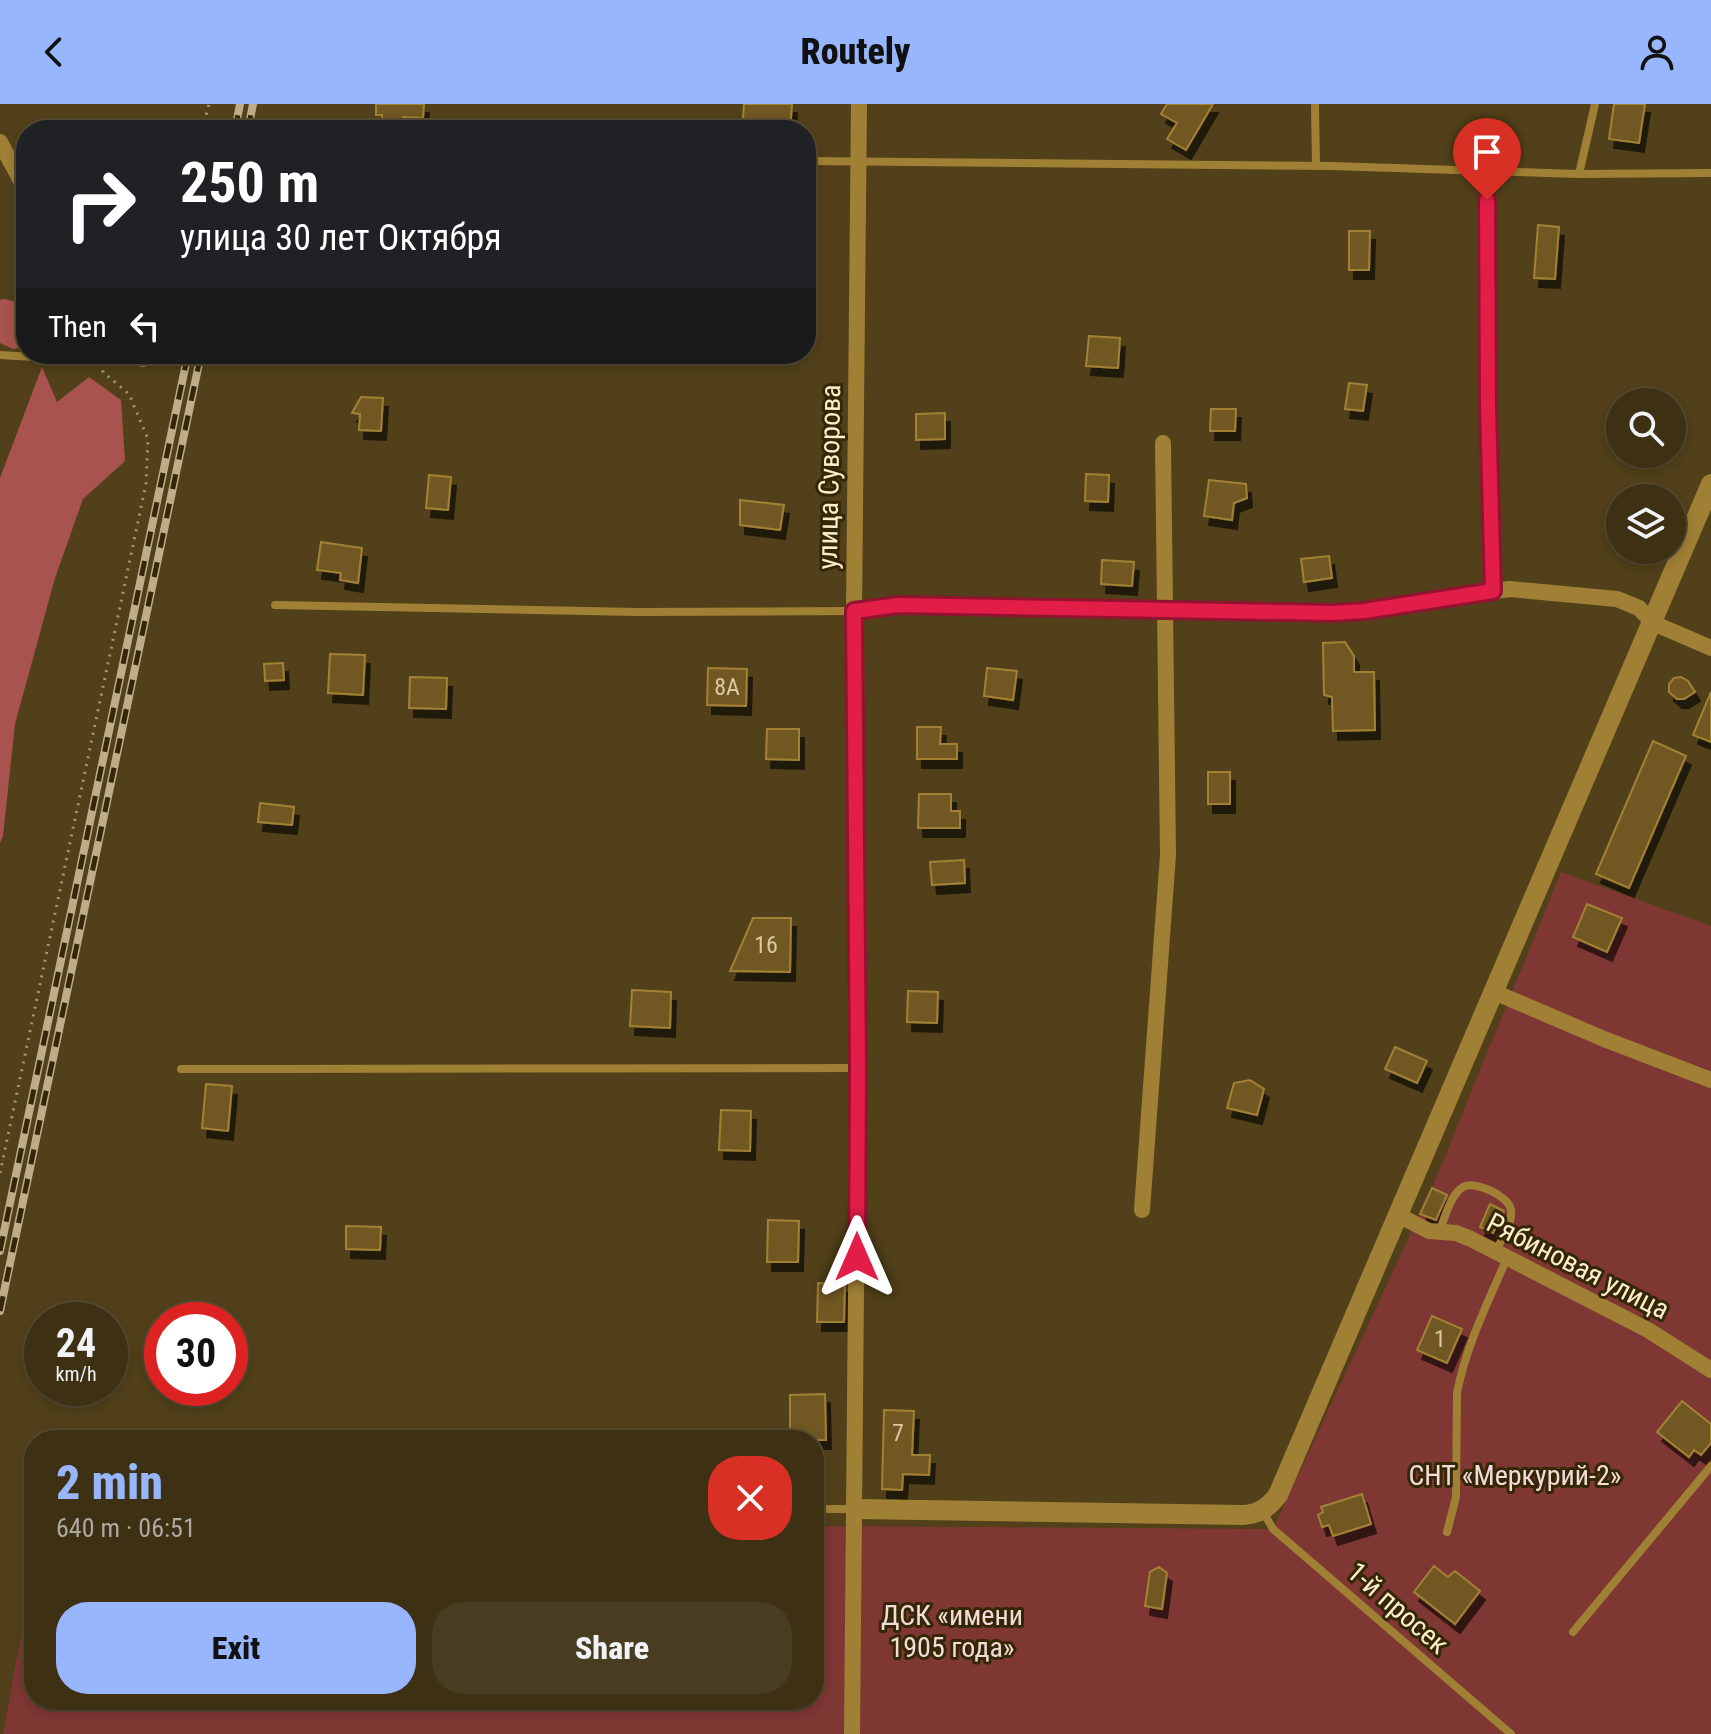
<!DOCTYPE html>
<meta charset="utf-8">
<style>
:root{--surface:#3d3013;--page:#483c21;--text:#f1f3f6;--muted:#ada9a0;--line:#564b33;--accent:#97b6fd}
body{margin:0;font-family:"Roboto Condensed",sans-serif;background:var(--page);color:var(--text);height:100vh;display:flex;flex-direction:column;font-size:30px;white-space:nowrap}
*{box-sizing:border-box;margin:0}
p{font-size:26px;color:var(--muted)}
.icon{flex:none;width:44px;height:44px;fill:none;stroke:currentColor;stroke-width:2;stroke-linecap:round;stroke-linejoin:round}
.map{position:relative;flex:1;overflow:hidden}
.details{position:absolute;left:24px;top:1326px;width:800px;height:280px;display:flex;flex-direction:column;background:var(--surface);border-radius:32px;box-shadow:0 4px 12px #0003,0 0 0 2px var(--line)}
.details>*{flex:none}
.top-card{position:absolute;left:16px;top:16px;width:800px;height:244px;border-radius:32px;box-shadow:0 4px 12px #0003,0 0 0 2px var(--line);background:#202124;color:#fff;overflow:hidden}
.buttons{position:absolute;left:1606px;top:284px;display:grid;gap:16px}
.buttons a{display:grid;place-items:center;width:80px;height:80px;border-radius:50%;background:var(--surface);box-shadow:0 4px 12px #0003,0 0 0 2px var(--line);font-size:40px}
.speed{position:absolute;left:24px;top:1198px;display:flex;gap:16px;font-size:40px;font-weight:700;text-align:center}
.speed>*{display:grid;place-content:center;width:104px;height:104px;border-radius:50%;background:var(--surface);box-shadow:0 4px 12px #0003,0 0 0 2px var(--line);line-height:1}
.speed small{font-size:20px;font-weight:400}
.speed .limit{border:12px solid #d22;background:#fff;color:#111}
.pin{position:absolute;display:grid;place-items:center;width:68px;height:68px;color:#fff;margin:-82px -34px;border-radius:50% 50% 50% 0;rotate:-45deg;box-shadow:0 0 8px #0007}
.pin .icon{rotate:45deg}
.me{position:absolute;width:88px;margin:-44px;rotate:0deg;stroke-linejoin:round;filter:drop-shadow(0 0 6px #0008)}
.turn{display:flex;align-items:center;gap:28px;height:168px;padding:0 32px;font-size:36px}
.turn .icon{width:104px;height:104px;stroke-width:2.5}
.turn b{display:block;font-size:56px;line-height:68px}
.then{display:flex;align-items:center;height:76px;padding:0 32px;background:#0003;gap:16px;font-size:30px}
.round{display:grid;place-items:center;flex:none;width:84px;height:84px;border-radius:32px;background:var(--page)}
.headline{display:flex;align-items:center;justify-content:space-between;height:136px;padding:0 32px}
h1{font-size:48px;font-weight:800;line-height:60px;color:var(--accent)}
.button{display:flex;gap:16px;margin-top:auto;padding:16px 32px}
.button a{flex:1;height:92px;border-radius:32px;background:var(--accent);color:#111;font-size:32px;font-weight:800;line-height:92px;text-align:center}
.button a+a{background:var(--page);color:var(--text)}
header{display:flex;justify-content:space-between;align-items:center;height:104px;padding:0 32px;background:var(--accent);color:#111;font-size:36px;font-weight:800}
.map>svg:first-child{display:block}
</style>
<header><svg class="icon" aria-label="back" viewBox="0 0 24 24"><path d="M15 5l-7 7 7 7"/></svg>Routely<svg class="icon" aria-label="person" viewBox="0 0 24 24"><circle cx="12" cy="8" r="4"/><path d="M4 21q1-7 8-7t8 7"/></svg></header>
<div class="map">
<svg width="1711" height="1630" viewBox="0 0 1711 1630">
<defs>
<filter id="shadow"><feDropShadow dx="5" dy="9" stdDeviation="0" flood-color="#0009"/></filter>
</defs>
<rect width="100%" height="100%" fill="#514019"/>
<!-- green -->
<path fill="#7f3733" d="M1561 768 1711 822V1630H3L34 1460V1596H814V1422L1273 1425 1432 1084Z"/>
<!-- forest -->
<path fill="#a8534d" d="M4 195 26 200V243L13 245 0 239V196Z
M42 263 57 298 89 273 121 296 125 357 83 395 55 474 15 620 3 732 0 739V374Z"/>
<!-- building -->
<path fill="#715920" stroke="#a28136" stroke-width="2" filter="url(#shadow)" d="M376 0H424L423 14 403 13 402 26H381L382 11H376Z
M744 0H792L790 26H742Z
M1167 0H1213L1186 46 1167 35 1177 19 1161 10Z
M1614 0H1645L1639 39 1609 35Z
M1538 121 1559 123 1555 175 1534 174Z
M1349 127H1370L1369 166H1349Z
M1089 232 1120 234 1118 264 1086 262Z
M1349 279 1367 281 1363 307 1345 305Z
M361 293 383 294 381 327 359 326 360 310 352 309Z
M1211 305H1236L1235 327H1210Z
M945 309V335L916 336V310Z
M1086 370 1109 371 1108 398 1085 397Z
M429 371 451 373 448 406 426 404Z
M1209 376 1246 380 1247 394 1234 399 1232 416 1204 412Z
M740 396 784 401 780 426 740 421Z
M321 438 362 444 358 479 340 476 341 469 317 466Z
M1329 452 1332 474 1304 478 1301 455Z
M1102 456 1134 458 1132 482 1101 480Z
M1345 538 1354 552V568H1374L1375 626 1333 627 1332 593 1324 591 1323 539Z
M330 550 365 551 363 591 328 589Z
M283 559 284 576 265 577 264 560Z
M708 564 747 565 746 602 707 601Z
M987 564 1017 567 1013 596 984 592Z
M410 573 447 574 446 605 409 604Z
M1681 573 1688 577 1695 588 1684 595H1677L1669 588V580L1674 574Z
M1711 588V638L1693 631Z
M917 623H941L940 640H957V655H917Z
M767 625H799V656L766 655Z
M1653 637 1686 652 1629 784 1596 770Z
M1208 668H1230V700H1208Z
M919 690H951V707H960V724H918Z
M260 699 294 703 292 721 258 718Z
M964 756 965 779 932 781 930 758Z
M1587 800 1622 814 1607 848 1573 833Z
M753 814H791L790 868 730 867Z
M632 886 671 888 670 924 630 922Z
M908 887 938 888 937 919 907 918Z
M1395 943 1427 957 1417 979 1385 965Z
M1250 976 1264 985 1257 1011 1227 1004 1234 979Z
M206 980 232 982 228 1027 202 1024Z
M721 1006 751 1007 750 1047 719 1046Z
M1432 1084 1447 1091 1436 1116 1420 1110Z
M1490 1100 1504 1107 1493 1129 1480 1123Z
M768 1116 799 1117 798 1158H767Z
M346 1122 381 1123 380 1146 346 1145Z
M818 1179 845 1180 844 1218H817Z
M1432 1212 1462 1225 1447 1259 1417 1246Z
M825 1290 826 1336H790V1291Z
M1682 1297 1711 1320V1339L1701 1351 1694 1346 1689 1353 1657 1328Z
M884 1306 914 1307 912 1351H930L929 1371 903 1370 902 1386 882 1385Z
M1362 1390 1371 1420 1333 1432 1329 1421 1322 1423 1318 1411 1323 1408 1321 1403Z
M1434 1462 1448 1473 1455 1467 1480 1487 1455 1520 1414 1488Z
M1159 1463 1167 1469 1162 1505 1145 1502 1150 1468Z"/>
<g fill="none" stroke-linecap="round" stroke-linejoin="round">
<!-- path -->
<path stroke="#a89772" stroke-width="3" stroke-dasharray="2 6" stroke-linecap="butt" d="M202 26 209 0
M0 1069 146 380 148 335 129 290 103 268 105 250"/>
<!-- service -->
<path stroke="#a08035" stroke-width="8" d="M1315 0 1316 62
M806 57 1332 62 1579 70 1711 69
M1487 67 1488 302 1493 487
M1579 70 1595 0
M0 251 34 253 72 250
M275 501 638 508 854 507
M181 965 858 964
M1439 1128C1445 1114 1450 1091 1463 1083 1475 1076 1509 1092 1511 1106 1513 1119 1501 1136 1496 1147
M814 1405H856
M1263 1408 1273 1425 1511 1630
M1447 1428 1456 1393 1457 1289C1466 1242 1488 1198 1507 1154
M1573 1528 1711 1362"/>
<!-- minor -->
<path stroke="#a08035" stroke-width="16" d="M0 38 26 86
M134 250 143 255
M854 507 899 501 1333 509 1364 507 1509 485 1617 495 1639 504 1653 519 1711 544
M1494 888 1604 935 1711 976
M1142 1106 1168 751 1163 339
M1398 1111 1429 1127 1456 1129 1471 1135 1648 1226 1711 1266
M852 1630 858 964 854 507 859 0"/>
<!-- tertiary -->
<path stroke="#a08035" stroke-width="20" d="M856 1405 1243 1411C1259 1410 1268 1404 1278 1391L1711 380"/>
<!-- rail casing -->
<g stroke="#bead88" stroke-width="8">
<path id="rail" d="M235 26 240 0
M248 26 253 0
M0 1147 188 250
M0 1207 201 250"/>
</g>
<!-- rail -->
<use href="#rail" stroke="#342707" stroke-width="5" stroke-dasharray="15" stroke-linecap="butt"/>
</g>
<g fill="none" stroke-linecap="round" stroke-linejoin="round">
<!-- route casing -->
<g stroke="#92132f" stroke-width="20">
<path id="route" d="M857 1153 858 964 854 507 899 501 1333 509 1364 507 1493 487 1488 302 1487 96"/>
</g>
<!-- route -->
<use href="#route" stroke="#e11d48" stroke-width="14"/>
</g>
<g text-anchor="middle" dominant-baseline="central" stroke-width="6" stroke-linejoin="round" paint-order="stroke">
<!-- number labels -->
<g font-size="24" fill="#dbc89f">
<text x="727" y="583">8А</text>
<text x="766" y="841">16</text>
<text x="1440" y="1235">1</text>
<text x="898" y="1329">7</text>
</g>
<!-- street labels -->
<g font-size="28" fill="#feedc9" stroke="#342707">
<text transform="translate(829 373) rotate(-89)">улица Суворова</text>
<text transform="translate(1578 1162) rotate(27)">Рябиновая улица</text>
<text transform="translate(1398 1504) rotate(41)">1-й просек</text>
</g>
<!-- park labels -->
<g font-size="28" fill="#f4dbd8" stroke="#342707">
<text x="1515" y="1371">СНТ «Меркурий-2»</text>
<text x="952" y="1511">ДСК «имени<tspan x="952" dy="32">1905 года»</tspan></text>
</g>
</g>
</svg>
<div class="buttons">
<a><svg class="icon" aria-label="search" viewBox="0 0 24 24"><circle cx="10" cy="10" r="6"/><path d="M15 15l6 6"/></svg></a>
<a><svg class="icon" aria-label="layers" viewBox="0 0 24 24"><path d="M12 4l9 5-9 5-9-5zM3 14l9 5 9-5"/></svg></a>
</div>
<div class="speed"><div>24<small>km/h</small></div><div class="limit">30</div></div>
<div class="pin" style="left:1487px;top:96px;background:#d93025"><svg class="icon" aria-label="arrive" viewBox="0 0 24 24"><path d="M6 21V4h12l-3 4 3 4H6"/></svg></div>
<svg class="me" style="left:857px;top:1153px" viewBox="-20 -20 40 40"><path d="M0-17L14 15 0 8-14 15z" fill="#e11d48" stroke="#fff" stroke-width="4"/></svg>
<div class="top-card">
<div class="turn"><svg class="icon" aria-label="right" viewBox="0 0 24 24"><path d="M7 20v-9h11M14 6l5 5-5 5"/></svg><div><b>250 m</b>улица 30 лет Октября</div></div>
<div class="then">Then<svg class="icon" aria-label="left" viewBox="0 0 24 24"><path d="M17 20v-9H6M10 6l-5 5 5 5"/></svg></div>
</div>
<section class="details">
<div class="headline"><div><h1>2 min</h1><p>640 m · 06:51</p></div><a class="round" style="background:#d93025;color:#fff"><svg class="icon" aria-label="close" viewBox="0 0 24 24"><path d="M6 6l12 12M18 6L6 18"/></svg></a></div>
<div class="button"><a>Exit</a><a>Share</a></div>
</section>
</div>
